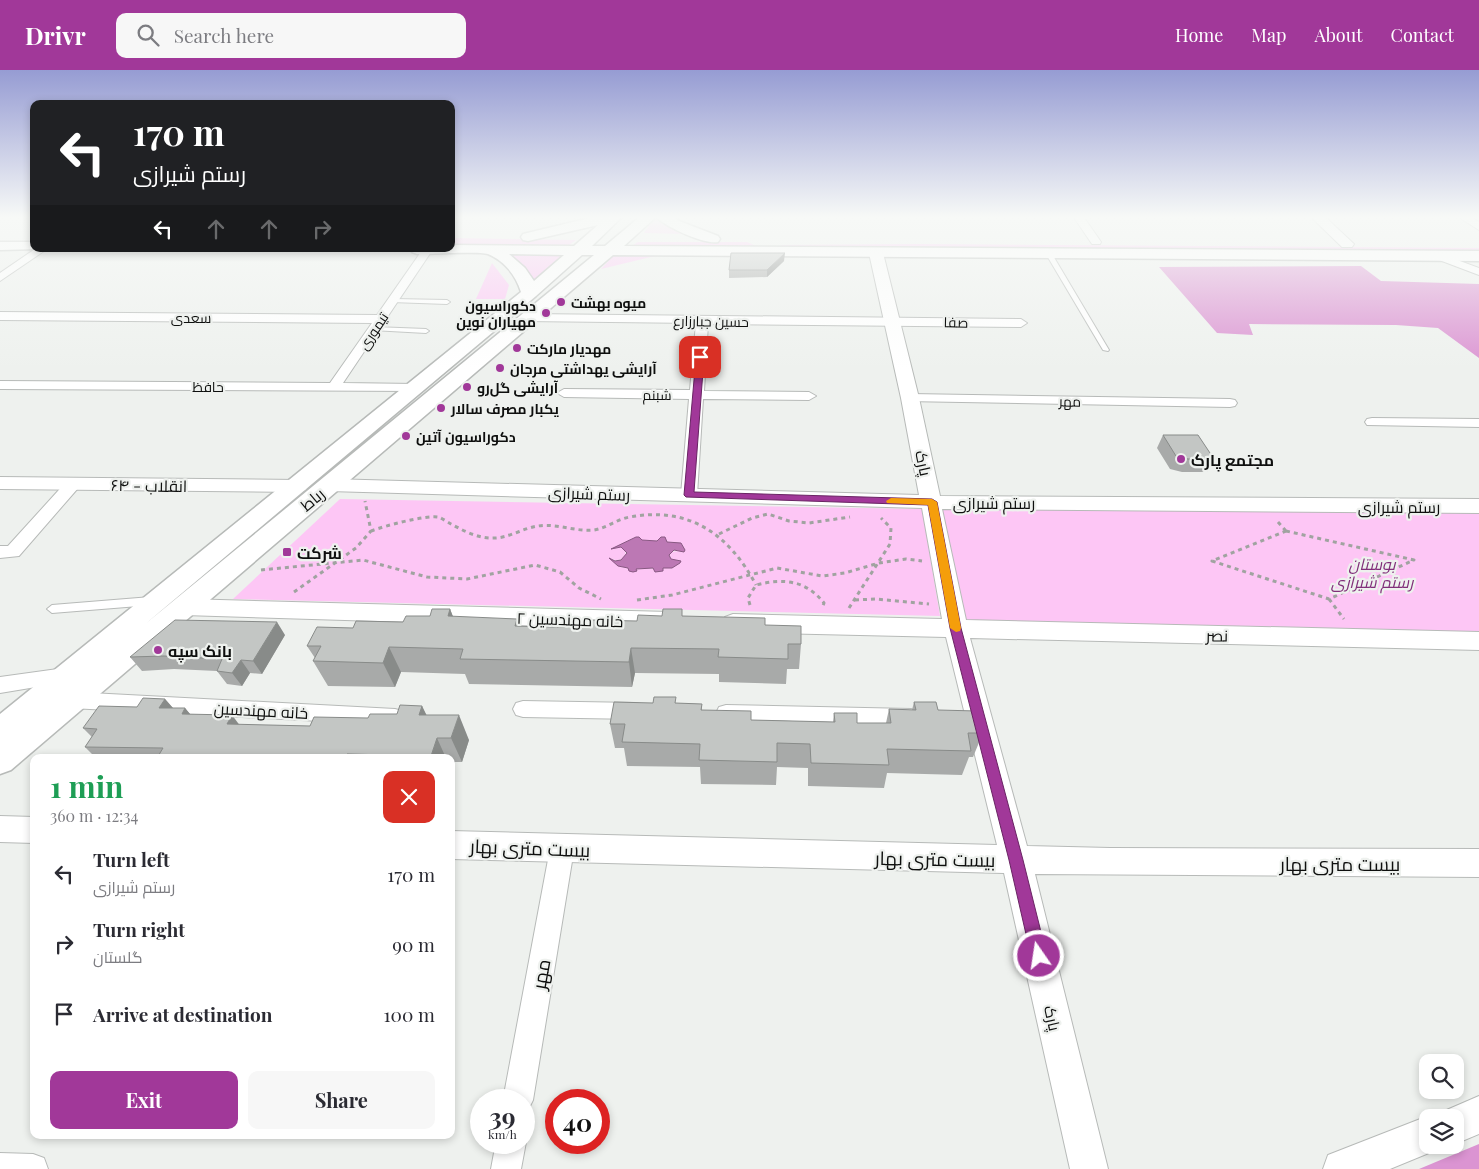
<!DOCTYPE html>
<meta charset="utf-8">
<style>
:root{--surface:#fff;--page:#f7f7f7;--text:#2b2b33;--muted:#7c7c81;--accent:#a13899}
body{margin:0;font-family:"Playfair Display",Cairo,serif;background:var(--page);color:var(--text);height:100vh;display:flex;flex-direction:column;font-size:19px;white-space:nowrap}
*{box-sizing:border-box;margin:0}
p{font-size:16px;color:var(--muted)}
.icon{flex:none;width:28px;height:28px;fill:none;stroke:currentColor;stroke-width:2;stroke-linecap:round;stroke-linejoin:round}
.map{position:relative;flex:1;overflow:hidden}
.details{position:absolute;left:30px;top:684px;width:425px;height:385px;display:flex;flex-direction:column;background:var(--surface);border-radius:10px;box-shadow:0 2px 8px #0003}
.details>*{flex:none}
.guide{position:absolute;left:30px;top:30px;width:425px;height:152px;border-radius:10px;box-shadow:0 2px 8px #0003;background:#202124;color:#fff;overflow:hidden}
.buttons{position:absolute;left:1419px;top:984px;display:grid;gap:10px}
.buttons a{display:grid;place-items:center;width:45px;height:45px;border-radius:10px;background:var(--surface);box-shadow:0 2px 8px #0003;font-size:25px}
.speed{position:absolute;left:470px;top:1019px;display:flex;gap:10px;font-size:25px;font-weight:700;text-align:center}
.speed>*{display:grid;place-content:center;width:65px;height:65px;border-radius:50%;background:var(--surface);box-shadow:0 2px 8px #0003;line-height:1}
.speed small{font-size:12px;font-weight:400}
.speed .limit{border:8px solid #d22;background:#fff;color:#111}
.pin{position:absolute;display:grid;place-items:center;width:42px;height:42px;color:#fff;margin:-21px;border-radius:10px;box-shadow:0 2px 8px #0006}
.me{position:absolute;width:55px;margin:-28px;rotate:347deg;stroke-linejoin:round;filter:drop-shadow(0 0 4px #0008)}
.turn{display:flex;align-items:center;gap:18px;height:105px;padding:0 20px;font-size:22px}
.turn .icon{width:65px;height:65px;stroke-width:2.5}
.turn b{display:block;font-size:35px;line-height:42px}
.lanes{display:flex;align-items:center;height:48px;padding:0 20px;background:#0003;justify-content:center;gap:25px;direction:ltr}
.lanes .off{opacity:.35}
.round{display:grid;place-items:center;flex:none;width:52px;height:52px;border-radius:10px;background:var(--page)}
.headline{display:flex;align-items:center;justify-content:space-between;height:85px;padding:0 20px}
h1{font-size:30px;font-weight:700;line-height:38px;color:#1e9e55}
.cta{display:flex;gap:10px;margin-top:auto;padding:10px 20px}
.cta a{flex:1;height:58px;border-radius:10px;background:var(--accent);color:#fff;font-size:20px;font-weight:700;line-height:58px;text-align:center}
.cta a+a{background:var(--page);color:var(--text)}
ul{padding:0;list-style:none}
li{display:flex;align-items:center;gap:15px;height:70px;padding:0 20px}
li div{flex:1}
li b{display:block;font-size:19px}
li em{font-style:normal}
header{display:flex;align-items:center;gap:30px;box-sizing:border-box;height:70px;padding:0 25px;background:var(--accent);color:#fff}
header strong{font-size:24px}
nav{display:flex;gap:28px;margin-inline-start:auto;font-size:18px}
.search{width:350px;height:45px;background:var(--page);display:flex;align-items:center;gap:12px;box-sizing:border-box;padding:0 18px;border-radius:10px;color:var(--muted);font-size:19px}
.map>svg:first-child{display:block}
</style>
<header>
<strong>Drivr</strong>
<div class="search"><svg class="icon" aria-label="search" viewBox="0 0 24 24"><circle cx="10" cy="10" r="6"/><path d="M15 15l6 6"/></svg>Search here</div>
<nav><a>Home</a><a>Map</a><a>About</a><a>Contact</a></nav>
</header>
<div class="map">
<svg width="1479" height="1099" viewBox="0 0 1479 1099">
<rect width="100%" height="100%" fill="#eef1ee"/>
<!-- green -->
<path fill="#fdc6f5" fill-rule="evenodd" d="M655 146 684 164 644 163Z
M451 168 576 170 569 175 451 177Z
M638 172H747L756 176 754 178H635L633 175Z
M918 174 1479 178V184L777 177 783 175Z
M615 184 655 186 601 199Z
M506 185 564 186 534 213C527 199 519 192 506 185Z
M492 193 509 215 505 229H476Z
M340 429 922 439 940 546 233 529ZM658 469 685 480 671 482 669 485 671 489 675 491 662 498 636 499 628 498 610 488C616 491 620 491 626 486L625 480 621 477 613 478 628 471H658Z
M932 432 1479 436V569L956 559Z"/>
<!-- forest -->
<path fill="#db94d2" d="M1361 196 1381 211 1479 214V288L1438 258 1396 255 1249 254 1253 265 1217 263 1159 197Z
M1479 1074V1099H1419Z"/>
<!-- water -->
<path fill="#bc78b4" stroke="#885882" d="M636 467H639L642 470 657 471 661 467H665L667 472 681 473 685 480 684 482 674 480 669 485 671 489 681 491 680 493 672 498H663V501L655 502 653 498 636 499 637 501 633 502 629 501 628 498 618 496 609 488 615 491 621 490 627 483 621 477 611 479Z"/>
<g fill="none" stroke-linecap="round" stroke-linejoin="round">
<!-- service casing -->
<g stroke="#b7bab8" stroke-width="2">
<path id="service" d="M1047 183 1052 184 1109 280 1108 281 1103 280 1046 184Z
M393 229 447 230 450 232 447 234 391 232V230Z
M374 257 426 259 429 261 426 263 372 260V258Z
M151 527 156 531 151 535 52 543 47 539 52 535Z"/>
</g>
<!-- minor casing -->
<g stroke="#b7bab8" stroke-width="2">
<path id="minor" d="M1073 146H1083L1101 172 1100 174H1092Z
M1457 146H1469L1479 152V160Z
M35 179H47L0 211V203Z
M423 179H433L343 313 416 314 421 315 423 318 421 321 0 319V311L330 313 372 253 0 250V242L377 245Z
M1438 183 1479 198V205L1434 188 1433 186Z
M529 244 1021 249 1027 253 1021 257 708 254 704 321 809 322 816 326 809 330 703 329 697 425 695 429H683L681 425 689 329 564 327 557 323 564 319 690 320 696 253 525 251 523 248Z
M910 324 1230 329 1235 330 1237 333 1235 336 1230 337 905 331 903 328 905 325Z
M1372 348 1479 349V357L1367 355 1365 352 1367 349Z
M73 409 79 411 81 414 79 417 19 486 0 488V476H8L67 411Z
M65 598 72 601 75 606 72 611 0 623V607Z
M71 622 395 639 402 641 405 647 402 653 395 655 71 638 64 636 61 630 64 624Z
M523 631 636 633 643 635 646 641 643 647 636 649 523 647 516 645 513 639 516 633Z
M726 635 911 639 918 641 921 647 918 653 911 655 726 651 719 649 716 643 719 637Z
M562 768 570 771 574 779 533 1030 528 1040 524 1042V1030H503L550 779 554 771Z
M524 1067 526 1072 521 1099H491L496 1072H524Z
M0 1083 33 1084 44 1088 48 1099H0Z"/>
</g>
<!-- tertiary casing -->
<g stroke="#b7bab8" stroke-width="2">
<path id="tertiary" d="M1310 146H1324L1354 174 1352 177H1342Z
M876 179 883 183 919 328 940 426 1479 429V443L942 439 966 550 1479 562V580L970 568 1027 776 1110 778 1479 779V807L1035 804 1108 1099H1070L1004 803 451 789V761L997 775 946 567 733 562 725 559 721 553 725 547 733 544 942 549 922 438 329 421 322 419 319 415 322 411 329 409 919 425 901 328 869 183Z
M0 407 298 410 305 412 308 416 305 420 298 422 0 419Z
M184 529 669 542 677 545 681 551 677 557 669 560 184 545 176 543 172 537 176 531Z
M0 746 34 747V773L0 772Z
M1479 1026V1064L1455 1074V1048H1439L1442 1042Z
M1428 1046 1431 1048H1428V1075H1443L1441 1078 1390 1099H1323L1328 1085Z"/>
</g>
<!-- secondary casing -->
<g stroke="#b7bab8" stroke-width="3">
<path id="secondary" d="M598 146H623L592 176H605L641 146H672L679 151 718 166 720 169 718 172C705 175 666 157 656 147L624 176 1479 181V191L613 185 11 700 0 704V644L521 222C516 206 505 191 488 184 478 181 431 184 417 184L412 182 410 179H451V175L574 176 598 155 528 171 523 170 521 167 523 164ZM509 184 564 185 534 211 525 198ZM582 185H594L144 555 536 226Z
M0 172H34V179H40L0 180Z"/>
</g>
<!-- path -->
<path stroke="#a0a3a0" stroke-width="3" stroke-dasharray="4 4" stroke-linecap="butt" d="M1278 452 1286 461
M371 461C384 456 425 445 438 447 442 448 447 452 451 454 464 461 479 469 494 468 509 468 523 458 538 456 557 453 575 462 594 460 607 458 617 449 630 447 689 436 729 464 756 515
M1286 461 1414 490 1329 529 1212 491Z
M719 464 752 448 768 444 789 451 809 453 850 447
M261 500 363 490 427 507 467 509 535 495 560 502 579 518 601 529
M294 522 356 478 371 461 365 431
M1329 529 1344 549
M637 530 672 525 777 498 822 506 845 503 879 493 906 489 922 491
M855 530 875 529 929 534
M750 535 748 528 756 515C783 508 806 510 824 533L822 538
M849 538 890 474 891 458 881 448"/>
<!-- service -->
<use href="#service" fill="#fff" fill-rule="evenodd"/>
<!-- minor -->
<use href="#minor" fill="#fff" fill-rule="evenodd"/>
<!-- tertiary -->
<use href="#tertiary" fill="#fff" fill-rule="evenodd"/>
<!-- secondary -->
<use href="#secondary" fill="#fff" fill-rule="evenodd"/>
</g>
<!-- wall -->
<path fill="#a8aaa9" d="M784 191 767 207 729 208V200Z
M1163 365 1214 389 1207 402H1182L1170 399 1157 378Z
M450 539 453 547 519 556 590 558 683 546 765 555 801 574 799 599H787L786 614 719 612V604L635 603 632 617 469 614 465 604 401 602 395 617 328 616 313 591 315 588 307 576 353 558 403 552 430 546Z
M285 565 262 604 250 603 242 616 227 614 217 601 174 599 142 601 130 587Z
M165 629 173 638H185L190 644 239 655 310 656 397 644 422 636 426 645 469 670 462 692H451V688H96L85 677 92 667 83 658 137 637Z
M914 632 938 640 983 663 973 687H969L962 705 887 703 884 718 808 716V698L777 697 776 715 701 714 700 697 627 696 624 678H615L610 654 653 633 702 634V640L751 650 833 652 834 643 857 653H886L889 639 912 640Z"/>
<!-- shaded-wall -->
<path fill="#888b89" d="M785 183 784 191 767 207V200Z
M450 539 460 564 448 546Z
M517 549 525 574 515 556Z
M277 552 285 565 262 604 253 591Z
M389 577 401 602 395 617 383 593Z
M631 578 635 603 632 617 629 592Z
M241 590 250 603 242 616 232 603Z
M165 629 186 653 159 638Z
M422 636 434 660 419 645Z
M185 638 205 662 182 644Z
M232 645 250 669 227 654Z
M459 645 469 670 462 692 451 668Z
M437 668 446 688H431V686Z"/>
<!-- building -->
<path fill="#c3c6c4" stroke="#888b89" d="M731 183H785L767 200H729Z
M1163 365H1198L1214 389H1188L1176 386Z
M432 539H450L448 546 517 549 515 556 590 558 591 550 637 551 638 545 662 546 663 539H682V546L765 548V555L801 556V574H788V589L718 587 719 579 631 578 629 592 460 589 463 579 389 577 383 593 313 591 321 576H307L317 557 353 558 356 551 403 552 406 546H430Z
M175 550 277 552 253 591 241 590 232 603 217 601 222 589 164 586 130 587Z
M654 627H676L675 633 702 634 701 640 751 641V650L835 652 834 643H857V653H891L889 639 916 640 914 632H936L938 640 977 641 983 663H968L971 681 887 679 889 695 811 693 810 674 777 673V692L699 690 700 674 622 672 625 654H610L614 632 653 633Z
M143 628 165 629 159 638H185L182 644 232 645 227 654 310 656 314 647 368 648 370 644H397L400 635 422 636 419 645H459L451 668H437L431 686 347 684 346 688H157L163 678 85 677 97 659 83 658 99 636 137 637Z"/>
<!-- sky -->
<linearGradient id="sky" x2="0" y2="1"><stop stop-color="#969cd3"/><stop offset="0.49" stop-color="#f7f9f7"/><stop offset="1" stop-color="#f7f9f7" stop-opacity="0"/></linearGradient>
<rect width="1479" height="300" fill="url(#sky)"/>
<!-- route -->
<path fill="#a13899" stroke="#692463" d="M700 285 704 287 694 422 932 429 937 432 961 558 1023 790 1047 886 1044 892 1039 894 1033 892 1031 886 1009 790 950 558 928 435 686 427 684 425 696 287Z"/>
<!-- slow -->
<path fill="#f59e0b" d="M891 428 932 429 937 432 961 558 960 561 956 562 950 558 928 435 887 433 886 431Z"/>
<!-- markers -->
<g fill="#a13899" stroke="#eef1ee" stroke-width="2">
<circle cx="561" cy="232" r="5"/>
<circle cx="546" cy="243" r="5"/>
<circle cx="517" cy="278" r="5"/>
<circle cx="500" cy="298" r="5"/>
<circle cx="467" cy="317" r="5"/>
<circle cx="441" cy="338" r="5"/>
<circle cx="406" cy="366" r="5"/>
<circle cx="1181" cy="389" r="5"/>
<rect x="282" y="477" width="10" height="10" rx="2.5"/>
<circle cx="158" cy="580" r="5"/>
</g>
<g text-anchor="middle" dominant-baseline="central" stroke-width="4.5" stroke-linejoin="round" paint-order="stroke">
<!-- far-poi labels -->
<g font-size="14" font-weight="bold" fill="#0e0f0e" stroke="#eef1ee" text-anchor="start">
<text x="571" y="232">میوه بهشت</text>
<text x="536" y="235" text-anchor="end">دکوراسیون<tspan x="536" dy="16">مهیاران نوین</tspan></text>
<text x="527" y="278">مهدیار مارکت</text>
<text x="510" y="298">آرایشی یهداشتی مرجان</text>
<text x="477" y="317">آرایشی گل‌رو</text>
<text x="451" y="338">یکبار مصرف سالار</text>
<text x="416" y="366">دکوراسیون آتین</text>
</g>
<!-- far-street labels -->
<g font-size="14" fill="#0e0f0e" stroke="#eef1ee">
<text x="191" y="247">سعدی</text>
<text transform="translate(711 251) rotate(1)">حسین جبارزارع</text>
<text transform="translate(956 252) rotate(1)">صفا</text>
<text transform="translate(373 261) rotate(-56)">تیموری</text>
<text x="208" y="316">حافظ</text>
<text x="657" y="324">شبنم</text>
<text transform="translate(1070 331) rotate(1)">مهر</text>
</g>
<!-- poi labels -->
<g font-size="16" font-weight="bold" fill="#0e0f0e" stroke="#eef1ee" text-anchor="start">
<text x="1191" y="389">مجتمع پارک</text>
<text x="297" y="482">شرکت</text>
<text x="168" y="580">بانک سپه</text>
</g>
<!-- street labels -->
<g font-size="16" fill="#0e0f0e" stroke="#eef1ee">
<text transform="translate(924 393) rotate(78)">پارک</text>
<text transform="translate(149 415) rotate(1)">انقلاب - ۶۴</text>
<text transform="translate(589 423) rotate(2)">رستم شیرازی</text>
<text transform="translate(312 429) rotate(-40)">رباط</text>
<text x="994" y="432">رستم شیرازی</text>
<text x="1399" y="436">رستم شیرازی</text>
<text transform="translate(570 549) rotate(2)">خانه مهندسین ۲</text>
<text transform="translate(1217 565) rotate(1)">نصر</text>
<text transform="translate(261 640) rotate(3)">خانه مهندسین</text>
<text transform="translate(1053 948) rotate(77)">پارک</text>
</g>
<!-- park labels -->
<g font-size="16" font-style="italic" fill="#812f7a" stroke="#eef1ee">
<text x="1372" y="493">بوستان<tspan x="1372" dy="18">رستم شیرازی</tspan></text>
</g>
<!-- near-street labels -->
<g font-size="19" fill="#0e0f0e" stroke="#eef1ee">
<text transform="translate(530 777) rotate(2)">بیست متری بهار</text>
<text transform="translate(935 788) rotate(1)">بیست متری بهار</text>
<text x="1340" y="793">بیست متری بهار</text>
<text transform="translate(540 904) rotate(-80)">مهر</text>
</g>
</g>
</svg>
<div class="buttons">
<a><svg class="icon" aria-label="search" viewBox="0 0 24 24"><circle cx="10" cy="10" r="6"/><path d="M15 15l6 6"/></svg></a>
<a><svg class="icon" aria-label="layers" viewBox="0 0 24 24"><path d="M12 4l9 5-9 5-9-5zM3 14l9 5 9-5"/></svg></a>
</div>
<div class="speed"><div>39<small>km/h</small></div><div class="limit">40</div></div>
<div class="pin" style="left:700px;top:287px;background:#d93025"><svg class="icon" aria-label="arrive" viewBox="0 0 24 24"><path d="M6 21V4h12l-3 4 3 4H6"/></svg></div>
<svg class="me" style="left:1039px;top:886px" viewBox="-20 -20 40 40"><circle r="17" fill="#a13899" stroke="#fff" stroke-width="3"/><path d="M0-11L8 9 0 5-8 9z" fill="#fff"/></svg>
<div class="guide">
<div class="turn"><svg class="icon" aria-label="left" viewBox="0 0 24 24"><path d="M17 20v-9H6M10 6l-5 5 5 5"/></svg><div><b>170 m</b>رستم شیرازی</div></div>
<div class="lanes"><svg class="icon" aria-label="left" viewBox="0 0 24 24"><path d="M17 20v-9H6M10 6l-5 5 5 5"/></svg><svg class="icon off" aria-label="ahead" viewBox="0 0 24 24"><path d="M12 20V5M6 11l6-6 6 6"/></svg><svg class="icon off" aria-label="ahead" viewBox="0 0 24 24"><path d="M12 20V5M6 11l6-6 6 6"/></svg><svg class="icon off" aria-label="right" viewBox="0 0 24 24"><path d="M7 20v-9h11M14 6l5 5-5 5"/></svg></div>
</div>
<section class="details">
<div class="headline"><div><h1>1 min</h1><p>360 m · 12:34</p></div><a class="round" style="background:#d93025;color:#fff"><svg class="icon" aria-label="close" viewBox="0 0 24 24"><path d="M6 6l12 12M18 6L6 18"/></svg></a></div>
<ul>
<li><svg class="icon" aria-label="left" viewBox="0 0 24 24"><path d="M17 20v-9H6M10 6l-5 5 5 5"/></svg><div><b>Turn left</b><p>رستم شیرازی</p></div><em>170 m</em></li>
<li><svg class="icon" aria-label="right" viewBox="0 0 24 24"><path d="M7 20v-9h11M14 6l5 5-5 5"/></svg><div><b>Turn right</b><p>گلستان</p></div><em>90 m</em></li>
<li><svg class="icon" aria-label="arrive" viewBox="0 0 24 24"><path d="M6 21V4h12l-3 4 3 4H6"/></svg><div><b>Arrive at destination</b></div><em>100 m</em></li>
</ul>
<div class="cta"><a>Exit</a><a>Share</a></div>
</section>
</div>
